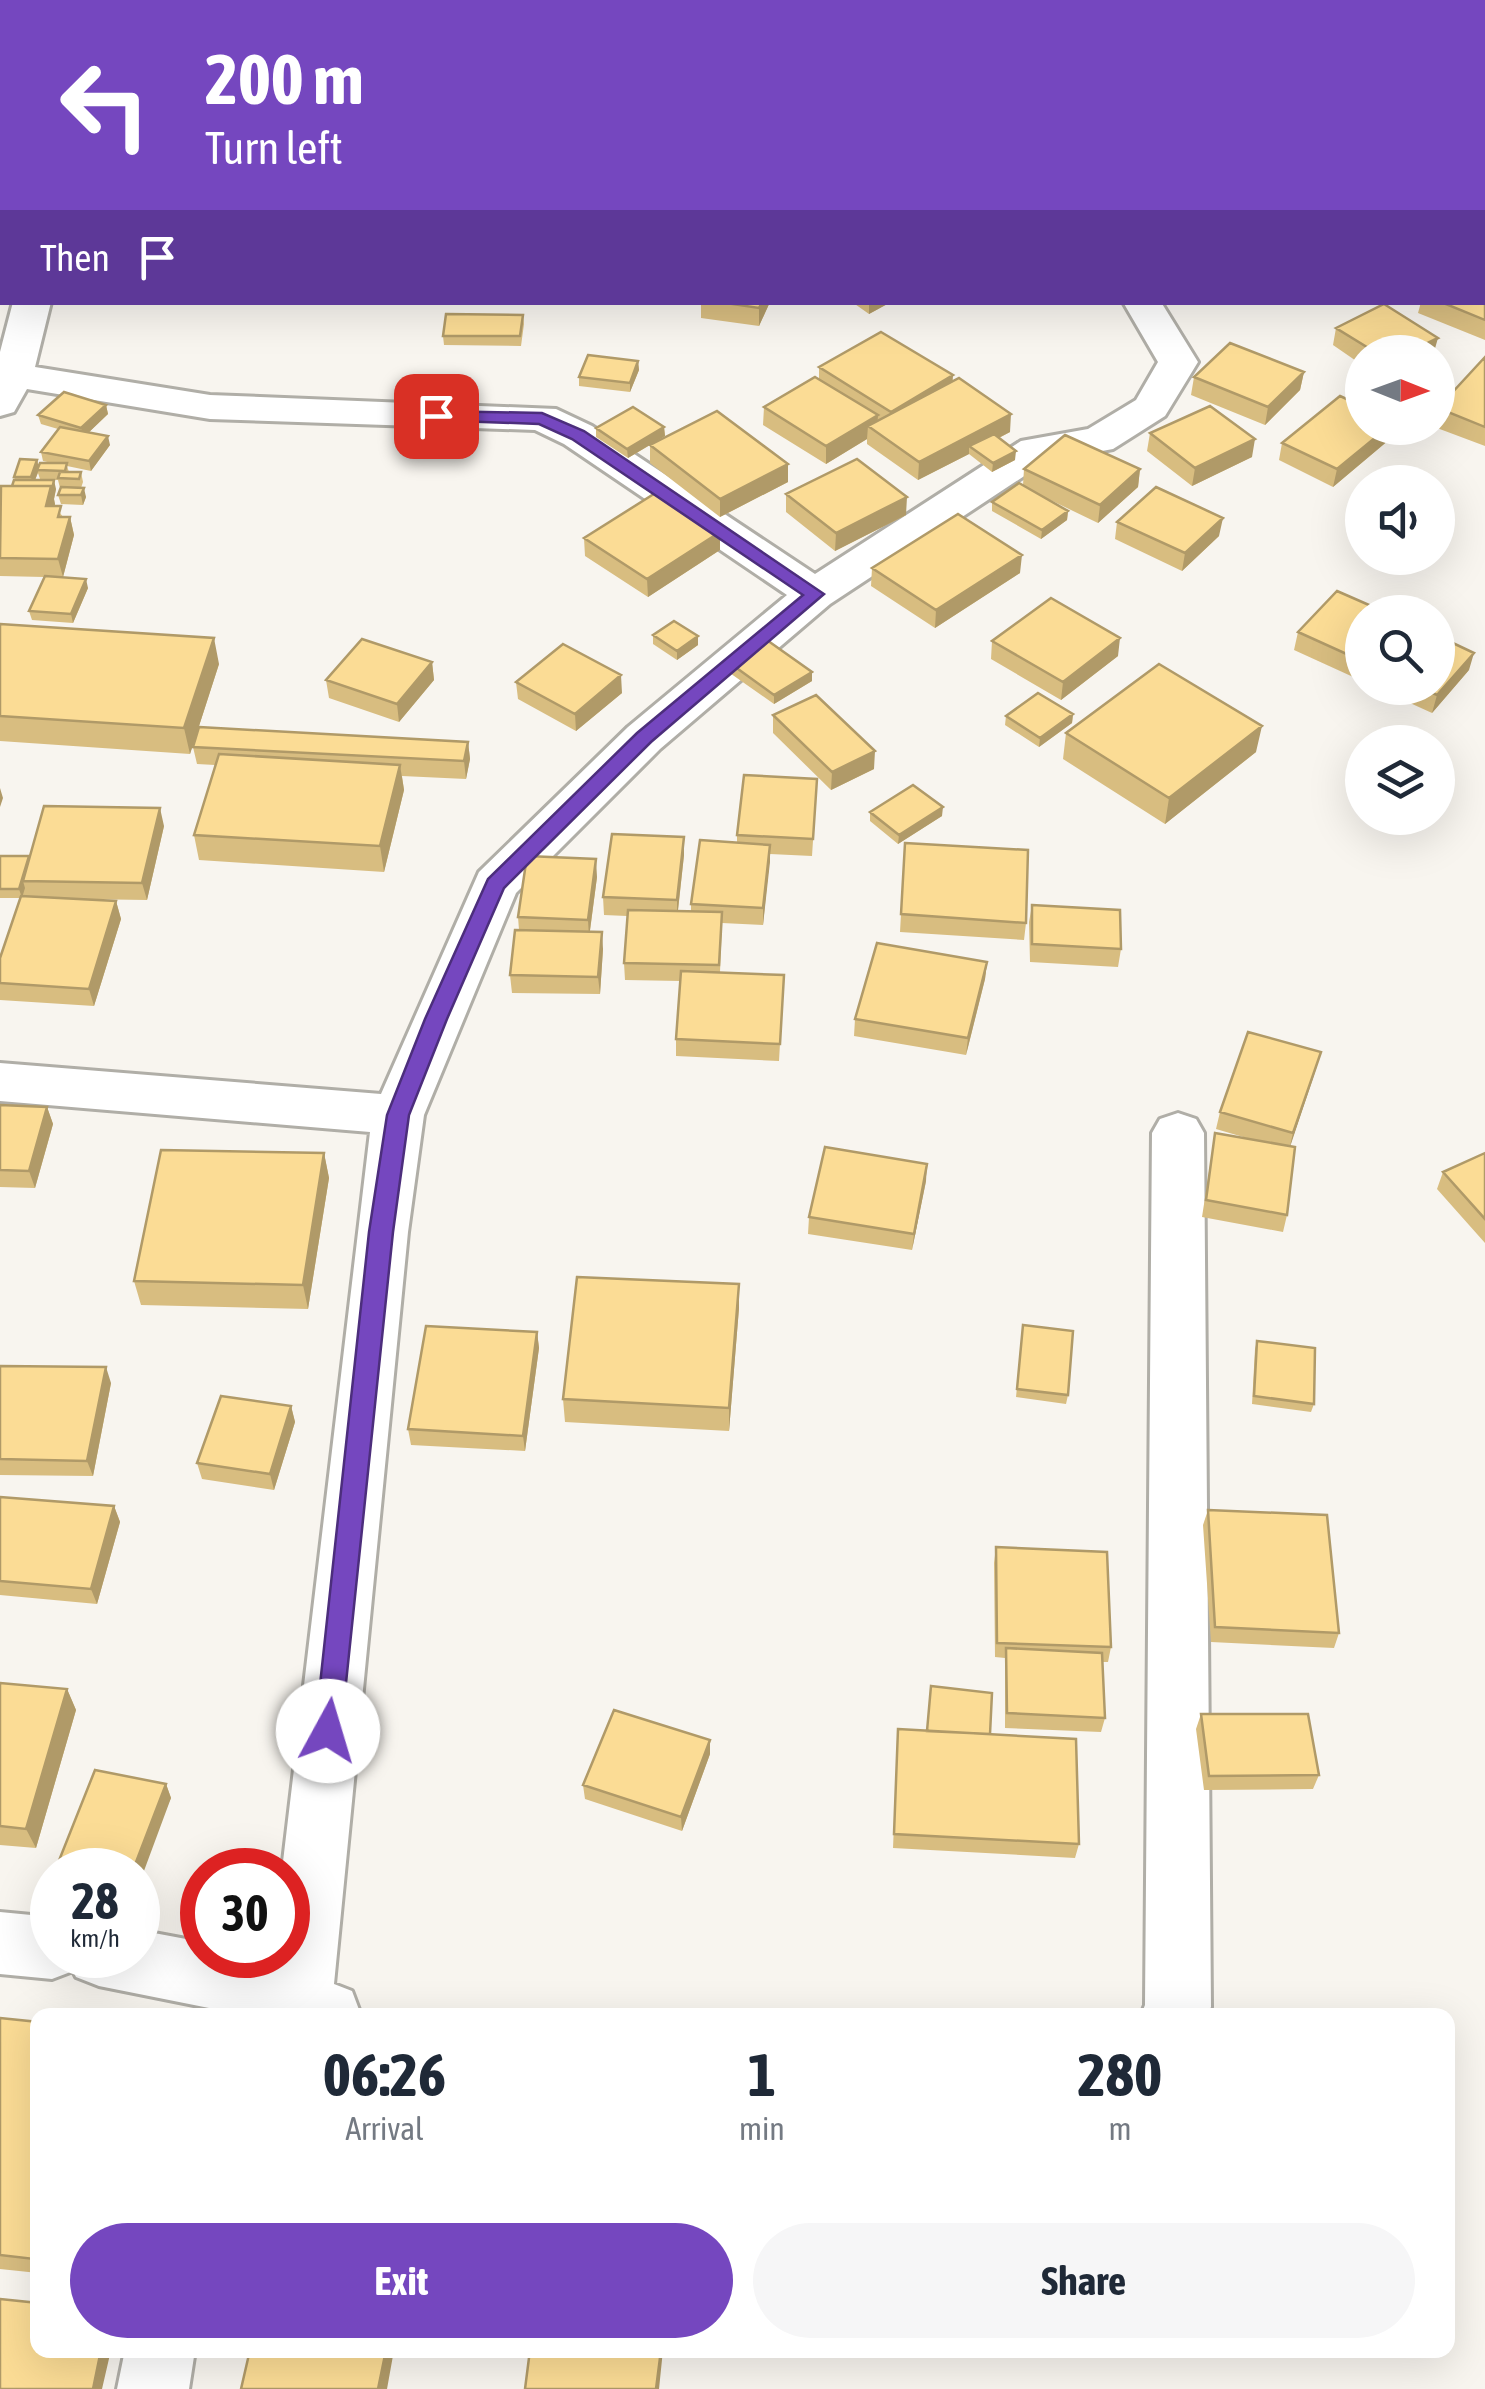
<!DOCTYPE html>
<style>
:root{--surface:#fff;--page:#f6f6f7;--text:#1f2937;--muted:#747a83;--accent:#7547bf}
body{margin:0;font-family:"Asap Condensed",sans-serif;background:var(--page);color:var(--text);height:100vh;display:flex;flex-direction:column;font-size:38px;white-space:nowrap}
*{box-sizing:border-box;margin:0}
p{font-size:32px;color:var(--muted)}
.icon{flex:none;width:55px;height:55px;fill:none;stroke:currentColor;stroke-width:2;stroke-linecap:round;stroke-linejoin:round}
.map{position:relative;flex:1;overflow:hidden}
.details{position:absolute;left:30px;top:2008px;width:1425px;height:350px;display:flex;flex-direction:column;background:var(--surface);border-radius:20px;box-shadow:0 10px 40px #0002}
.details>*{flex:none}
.hud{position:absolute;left:0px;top:0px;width:1485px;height:305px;box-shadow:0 10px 40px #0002;background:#7547bf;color:#fff;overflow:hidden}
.needle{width:65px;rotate:91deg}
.controls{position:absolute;left:1345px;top:335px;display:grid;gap:20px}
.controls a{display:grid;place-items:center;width:110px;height:110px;border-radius:50%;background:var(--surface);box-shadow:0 10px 40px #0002;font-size:50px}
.speed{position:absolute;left:30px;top:1848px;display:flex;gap:20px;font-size:50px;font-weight:700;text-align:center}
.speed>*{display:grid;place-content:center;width:130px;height:130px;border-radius:50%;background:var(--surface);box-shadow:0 10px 40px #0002;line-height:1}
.speed small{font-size:25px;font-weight:400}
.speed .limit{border:15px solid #d22;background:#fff;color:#111}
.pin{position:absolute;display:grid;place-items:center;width:85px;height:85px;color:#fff;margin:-42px;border-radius:20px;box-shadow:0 5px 15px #0006}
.me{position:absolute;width:110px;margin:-55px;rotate:6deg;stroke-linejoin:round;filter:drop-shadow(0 0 8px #0008)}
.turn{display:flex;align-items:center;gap:35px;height:210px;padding:0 40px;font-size:45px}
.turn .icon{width:130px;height:130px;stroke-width:2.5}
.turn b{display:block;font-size:70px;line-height:85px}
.then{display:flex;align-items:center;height:95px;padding:0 40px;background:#0003;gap:20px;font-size:38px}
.eta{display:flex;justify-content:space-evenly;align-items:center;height:170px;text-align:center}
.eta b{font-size:60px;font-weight:700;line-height:70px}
.action{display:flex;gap:20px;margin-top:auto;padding:20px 40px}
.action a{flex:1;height:115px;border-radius:60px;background:var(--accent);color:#fff;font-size:40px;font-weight:700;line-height:115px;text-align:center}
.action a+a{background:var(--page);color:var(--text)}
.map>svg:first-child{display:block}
</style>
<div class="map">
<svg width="1485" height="2389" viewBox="0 0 1485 2389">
<rect width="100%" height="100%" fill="#f8f5ef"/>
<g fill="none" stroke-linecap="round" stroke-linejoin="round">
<!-- minor casing -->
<g stroke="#b0aea7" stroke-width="6">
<path id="minor" d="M792 0H829L831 2H794Z
M0 55H2V75H0Z
M13 302H51L35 367 210 395 556 409 592 426 815 574 1021 441 1088 429 1136 400 1158 362 1123 302H1161L1198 362 1165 416 1113 449 1047 461 830 604 660 749 516 893 424 1115 408 1232 334 1984 352 1991 361 2015H244L99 1986 76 1977 73 1971 52 1979 0 1974V1912L52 1917V1955H138V1930L202 1942V1955H253L272 1961V1955H288V1870H282L370 1132 0 1101V1063L381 1094 479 872 628 727 787 595 564 444 535 430 210 419 27 389 14 412 0 416V352Z
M1178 1113 1196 1119 1204 1133 1211 2007 1207 2015H1141L1145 2005 1152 1133 1160 1119Z
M125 2350H195L189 2389H117Z"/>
</g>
<!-- minor -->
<use href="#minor" fill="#fff" fill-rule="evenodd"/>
</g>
<!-- wall -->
<path fill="#d8bd80" d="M475 0H584L588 2H481Z
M950 0H1041L1037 2H953Z
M1233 0H1299L1298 2H1237Z
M1376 0H1440L1435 2H1381Z
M1485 260V340L1418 313 1421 302H1482Z
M701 302H770L759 326 701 318Z
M852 302H891L869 314Z
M523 315 524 324 521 346 444 345 443 336Z
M1336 328 1434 352H1362V365L1333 345Z
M1485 357V446L1437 428 1438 408Z
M638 361 639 370 630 392 579 386V377Z
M819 367 952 382 1010 432 999 438 1015 460 992 472 969 454 918 480 867 444V439L826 464 763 425 764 407 819 379Z
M1304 372 1300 390 1265 425 1191 395 1194 377Z
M106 405 108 414 89 432 110 445 91 471 67 466 69 472H81L83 482 81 488 86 497 83 505 61 504 58 495 60 488 58 480 40 479 38 473 35 480 56 489 54 499 55 506 63 517H70L74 535 63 577 88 588 73 623 32 620 29 611 44 577 0 576V490L12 486 15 480 14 477 37 460 39 467 52 463 43 461 41 452 58 429 41 424 38 415Z
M664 427 665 436 628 458 596 437V428Z
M1150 433 1252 457 1192 486 1147 451Z
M1390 439 1333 487 1279 460 1282 443Z
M650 445 788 482 720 517 650 463Z
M1024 469H1140L1138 487 1098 523 1042 496 1068 511 1067 520 1041 539 992 511V502L1023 485Z
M786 494 906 515 835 551 786 512Z
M1117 522 1219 536 1182 571 1115 539Z
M584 538 720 550 648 597 585 556Z
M872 568 1020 573 935 628 871 586Z
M1362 612V681L1294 650 1298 632Z
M0 624 219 664 190 754 0 741Z
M653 635 698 636V645L677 660 653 644Z
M992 641 1118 656 1061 700 991 659Z
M727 661 812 672V681L774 704 727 671Z
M432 662 434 680 399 722 329 698 326 680Z
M1469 670 1432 713 1377 688H1438Z
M516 682 622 693 576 731 518 699Z
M1073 714 1072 723 1039 747 1005 725 1006 716Z
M773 715 874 769 831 790 773 733Z
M1066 733 1256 752 1165 824 1063 759Z
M468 742 470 759 466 779 402 776 404 790 384 872 199 860 194 835 215 765 197 764 193 747Z
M817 779 812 856 770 854 763 925 722 923 720 972 784 975 779 1061 676 1056V1039L681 981 625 980 624 963 627 916 604 915 603 897 684 837V855L678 911H691V904L737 843V835Z
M870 812 942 816 898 844 870 821Z
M164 826 147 900 80 899 116 901 121 919 94 1006 0 1000V958L20 898H0V856H29Z
M905 843 1026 923 1024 940 900 932Z
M597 877 590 931 603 949 600 994 512 993 510 975 519 930 518 917Z
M1032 905 1121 949 1118 967 1030 962 1029 922Z
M987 962 985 979 966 1055 854 1036 855 1019Z
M1321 1052 1290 1146 1287 1215 1283 1232 1202 1217 1215 1133 1250 1139 1216 1129 1220 1112Z
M0 1105 47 1107 53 1124 35 1188 0 1187Z
M324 1153 329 1178 308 1309 141 1305 134 1281Z
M1485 1153V1243L1437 1189 1443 1172Z
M926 1181 912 1250 808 1234 809 1217Z
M739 1308 729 1431 565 1422 563 1399Z
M1023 1325 1068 1395 1066 1404 1016 1397Z
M537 1332 539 1348 525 1451 411 1445 408 1429Z
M1257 1341 1314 1404 1311 1412 1252 1404 1255 1349Z
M0 1366 111 1383 93 1476 0 1475Z
M291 1406 295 1422 274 1490 202 1479 197 1463Z
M0 1497 114 1506 120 1522 97 1604 0 1595Z
M1208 1510 1339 1633 1334 1648 1211 1642 1203 1525Z
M996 1547 1111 1647 1108 1662H1102L1105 1718 1101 1732 1005 1728V1658L995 1657 994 1563Z
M0 1683 67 1689 76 1710 36 1848 0 1845Z
M1201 1714 1319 1775 1313 1789 1204 1790 1196 1729Z
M898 1729 990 1734 1079 1844 1075 1858 893 1848Z
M710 1740V1754L682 1831 585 1799 583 1785Z
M166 1784 171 1798 138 1870H62L58 1863Z
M0 2018 38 2022V2273L0 2269Z"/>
<!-- shaded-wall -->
<path fill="#b09a68" d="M375 0H396L397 2H370Z
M605 0H626L620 2H605Z
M1014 0H1041L1037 2H1010Z
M1409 0H1440L1435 2H1409Z
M1485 148V163L1482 165V150Z
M762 302H770L759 326V308Z
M874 302H891L869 314V305Z
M1438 338 1434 352H1409Z
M638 361 639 370 630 392V383Z
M1304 372 1300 390 1265 425 1268 407Z
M953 375 952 393 890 430 891 412Z
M106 405 108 414 84 437 81 428Z
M1011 414 1010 432 975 450 969 446V454L918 480 919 462Z
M878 415 877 433 868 426 867 439 826 464V446Z
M664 427 665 436 628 458 627 449Z
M1387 428H1393L1390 439 1333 487 1337 469Z
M108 436 110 445 91 471 89 461Z
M1255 439 1252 457 1192 486 1195 468Z
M1016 451 1015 460 992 472 993 463Z
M37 460 39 469 33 486 31 477Z
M788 464V482L720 517V499Z
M1140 469 1138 487 1098 523 1100 505Z
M54 480 56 489 54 499 55 504 50 524 46 506Z
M84 488 86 497 83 505 81 495Z
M907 497 906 515 835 551 836 533Z
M1068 511 1067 520 1041 539 1042 530Z
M70 517 74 535 63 577 58 559Z
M1223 518 1219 536 1182 571 1185 553Z
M720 532V550L648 597 647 579Z
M1022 555 1020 573 935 628 936 610Z
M86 579 88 588 73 623 71 614Z
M698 636V645L677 660V651Z
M214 638 219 664 190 754 184 728Z
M1120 638 1118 656 1061 700 1063 682Z
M1474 653 1469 670 1432 713 1437 695Z
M432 662 434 680 399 722 397 704Z
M812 672V681L774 704V695Z
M621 675 622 693 576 731 575 714Z
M1073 714 1072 723 1039 747 1040 738Z
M1262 726 1256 752 1165 824 1169 798Z
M468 742 470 759 466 779 464 761Z
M875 751 874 769 831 790 832 772Z
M400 765 404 790 384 872 380 846Z
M0 788 3 798 0 807Z
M943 807 942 816 898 844 899 835Z
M160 808 164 826 147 900 142 883Z
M684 837V855L677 918V900Z
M770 845V862L763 925V908Z
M29 856 23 881 25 888 22 898 19 889Z
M596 859 597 877 589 937 588 920Z
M116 901 121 919 94 1006 89 989Z
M602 932 603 949 600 994 598 977Z
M987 962 985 979 966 1055 968 1038Z
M1321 1052 1316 1069 1289 1150 1293 1133Z
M47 1107 53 1124 35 1188 29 1171Z
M324 1153 329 1178 308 1309 303 1285Z
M927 1164 926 1181 912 1250 914 1234Z
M739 1284V1308L729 1431V1408Z
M537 1332 539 1348 525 1451 523 1436Z
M106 1367 111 1383 93 1476 87 1461Z
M291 1406 295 1422 274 1490 270 1474Z
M114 1506 120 1522 97 1604 91 1589Z
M67 1689 76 1710 36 1848 26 1829Z
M710 1740V1754L682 1831 681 1817Z
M166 1784 171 1798 138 1887V1870H133Z
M101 2350H111L102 2389H93Z
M386 2350H394L387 2389H378Z
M661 2350H663L659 2389H656Z"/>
<!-- building -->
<path fill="#fbdc95" stroke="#b09a68" stroke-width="2.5" d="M310 0H375L370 2H315Z
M523 0H584L588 2H516Z
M670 0H692L697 2H665Z
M988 0H1014L1010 2H993Z
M1252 0H1297L1292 2H1257Z
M1485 28V61L1482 60V30Z
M1482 122 1485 123V148L1482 150Z
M0 247 2 248V267L0 270Z
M1482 259 1485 260V320L1441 302H1482Z
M719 302H762L759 308Z
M1384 304 1438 338 1409 352H1375L1336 328Z
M446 314 523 315 520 336H443Z
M881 332 953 375 891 412 819 367Z
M1230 343 1304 372 1268 407 1194 377Z
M588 355 638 361 630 383 579 377Z
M1485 357V427L1438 408Z
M815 377 878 415 826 446 764 407Z
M959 378 1011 414 919 462 868 426Z
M64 392 106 405 81 428 38 415Z
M1340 396 1362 406V428H1387L1337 469 1282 443Z
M1210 406 1255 439 1195 468 1150 433Z
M633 407 664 427 627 449 596 428Z
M717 411 788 464 720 499 650 445Z
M60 427 108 436 89 461 41 452Z
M994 434 1016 451 993 463 969 446Z
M1065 435 1140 469 1100 505 1024 469Z
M20 459 37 460 31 477H14Z
M857 459 907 497 836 533 786 494Z
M40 463H67L65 471 37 470Z
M60 472H81L79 479 58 478Z
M14 480H54L52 490 51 486H12Z
M1019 483 1068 511 1042 530 992 502Z
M1 486H51L46 506H61L58 517H70L58 559 0 558Z
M61 487 84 488 81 495H58Z
M1156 487 1223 518 1185 553 1117 522Z
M657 492 720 532 647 579 584 538Z
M958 514 1022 555 936 610 872 568Z
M45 576 86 579 71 614 29 611Z
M1337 591 1385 612H1362V661L1298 632Z
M1051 598 1120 638 1063 682 992 641Z
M674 621 698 636 677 651 653 635Z
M0 624 214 638 184 728 0 716Z
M1438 636 1474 653 1437 695 1421 688H1438Z
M764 638 812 672 774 695 727 661Z
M362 639 432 662 397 704 326 680Z
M563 644 621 675 575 714 516 682Z
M1159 664 1262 726 1169 798 1066 733Z
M1038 693 1073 714 1040 738 1006 716Z
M816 695 875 751 832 772 773 715Z
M199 727 468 742 464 761 193 747Z
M219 754 400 765 380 846 194 835Z
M744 775 817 779 813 839 737 835Z
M913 785 943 807 899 835 870 812Z
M44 806 160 808 142 883 23 881Z
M612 834 684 837 677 900 603 897Z
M700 840 770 845 763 908 691 904Z
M905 843 1028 850 1026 923 901 914Z
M0 856H29L19 889H0Z
M527 856 596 859 588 920 518 917Z
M21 896 116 901 89 989 0 983V958Z
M1032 905 1120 910 1121 949 1032 944Z
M628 910 722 912 719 965 624 963Z
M515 930 602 932 598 977 510 975Z
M877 943 987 962 968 1038 855 1019Z
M681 971 784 975 780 1044 676 1039Z
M1248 1032 1321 1052 1293 1133 1220 1112Z
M0 1105 47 1107 29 1171 0 1170Z
M1215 1133 1295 1147 1287 1215 1206 1200Z
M825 1147 927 1164 914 1234 809 1217Z
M161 1150 324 1153 303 1285 134 1281Z
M1485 1153V1219L1443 1172Z
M577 1277 739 1284 729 1408 563 1399Z
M1023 1325 1073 1331 1068 1395 1017 1389Z
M426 1326 537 1332 523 1436 408 1429Z
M1257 1341 1315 1348 1314 1404 1254 1396Z
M0 1366 106 1367 87 1461 0 1459Z
M221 1396 291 1406 270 1474 197 1463Z
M0 1497 114 1506 91 1589 0 1581Z
M1208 1510 1327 1515 1339 1633 1215 1627Z
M996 1547 1107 1552 1111 1647 997 1643Z
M1006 1648 1102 1653 1105 1718 1007 1713Z
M0 1683 67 1689 26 1829 0 1826Z
M931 1686 992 1693 990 1734 927 1731Z
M614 1710 710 1740 681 1817 583 1785Z
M1201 1714H1308L1319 1775 1209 1776Z
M898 1729 1076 1739 1079 1844 894 1834Z
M95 1770 166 1784 133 1870H93L58 1863Z
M0 2018 38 2022V2246L34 2259 0 2255Z
M0 2299 38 2303V2350H101L93 2389H0Z
M250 2350H386L378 2389H241Z
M530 2350H661L656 2389H525Z"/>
<!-- route -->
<path fill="#7547bf" stroke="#4c2e7c" stroke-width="2.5" d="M436 411 542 413 584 431 824 594 651 742 504 888 447 1019 409 1115 393 1232 341 1731 337 1740 328 1743 319 1740 315 1731 369 1232 387 1115 425 1019 488 879 637 733 803 595 572 439 539 424 430 420 428 416Z"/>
</svg>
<div class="controls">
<a><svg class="needle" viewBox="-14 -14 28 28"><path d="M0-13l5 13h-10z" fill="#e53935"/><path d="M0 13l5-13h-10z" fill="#747a83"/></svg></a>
<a><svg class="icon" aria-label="sound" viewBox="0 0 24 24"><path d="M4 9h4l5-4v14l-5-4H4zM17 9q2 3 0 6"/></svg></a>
<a><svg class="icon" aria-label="search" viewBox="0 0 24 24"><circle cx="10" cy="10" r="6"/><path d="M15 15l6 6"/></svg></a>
<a><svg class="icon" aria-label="layers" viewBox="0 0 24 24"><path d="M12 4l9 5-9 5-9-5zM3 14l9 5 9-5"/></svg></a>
</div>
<div class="speed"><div>28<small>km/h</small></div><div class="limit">30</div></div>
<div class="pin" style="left:436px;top:416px;background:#d93025"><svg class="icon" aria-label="arrive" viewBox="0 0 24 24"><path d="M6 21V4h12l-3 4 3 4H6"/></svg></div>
<svg class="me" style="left:328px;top:1731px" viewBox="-20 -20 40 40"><circle r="19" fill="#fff"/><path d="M0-13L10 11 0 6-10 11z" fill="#7547bf"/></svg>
<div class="hud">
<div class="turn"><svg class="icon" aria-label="left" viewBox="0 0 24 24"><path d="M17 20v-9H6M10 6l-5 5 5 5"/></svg><div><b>200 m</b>Turn left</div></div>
<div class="then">Then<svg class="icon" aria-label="arrive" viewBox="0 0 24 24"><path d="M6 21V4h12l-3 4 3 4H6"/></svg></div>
</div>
<section class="details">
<div class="eta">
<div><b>06:26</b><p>Arrival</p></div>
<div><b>1</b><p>min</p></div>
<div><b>280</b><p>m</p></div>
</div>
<div class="action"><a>Exit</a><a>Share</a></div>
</section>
</div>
